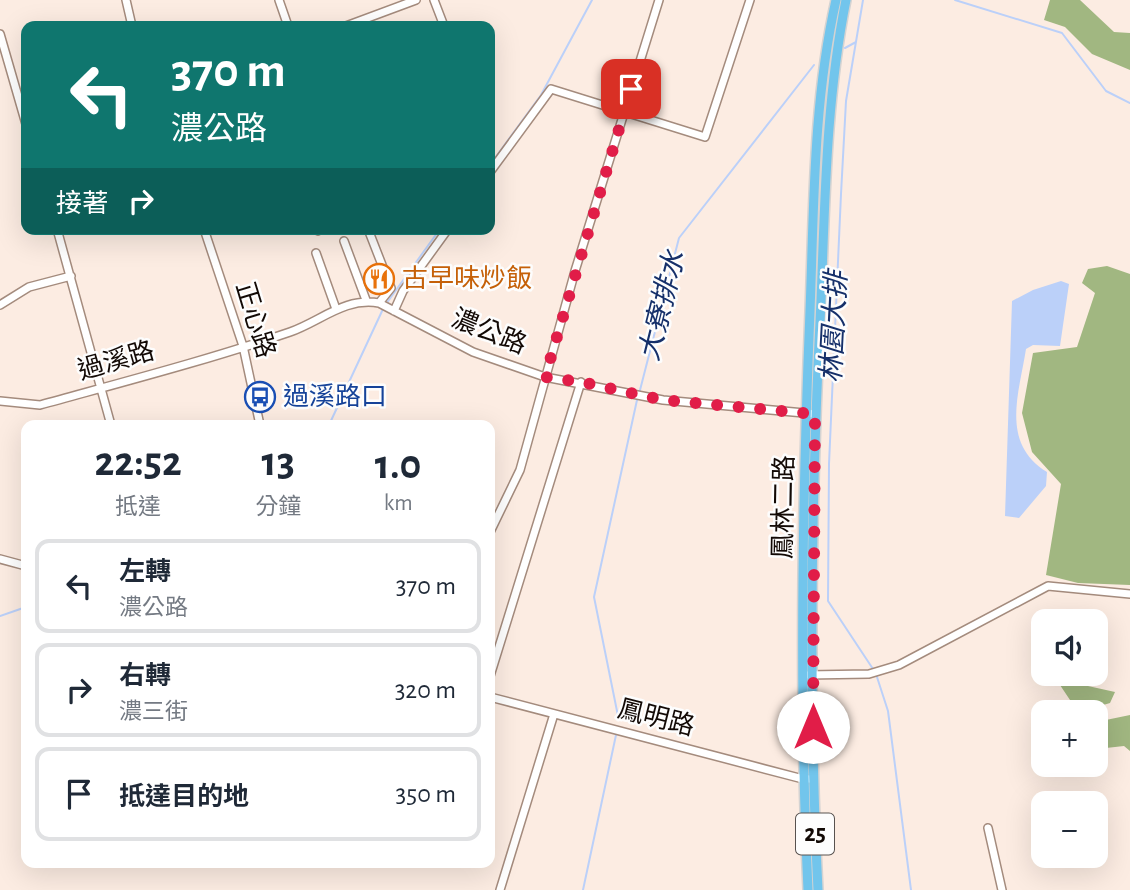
<!DOCTYPE html>
<html lang="zh-TW">
<meta charset="utf-8">
<style>
:root{--surface:#fff;--page:#f6f6f7;--text:#1f2937;--muted:#747a83;--line:#e0e1e3}
body{margin:0;font-family:"Alegreya Sans","Noto Sans TC",sans-serif;background:var(--page);color:var(--text);height:100vh;display:flex;flex-direction:column;font-size:26px;white-space:nowrap}
*{box-sizing:border-box;margin:0}
p{font-size:23px;color:var(--muted)}
.icon{flex:none;width:38px;height:38px;fill:none;stroke:currentColor;stroke-width:2;stroke-linecap:round;stroke-linejoin:round}
.map{position:relative;flex:1;overflow:hidden}
.panel{position:absolute;left:21px;top:420px;width:474px;height:448px;display:flex;flex-direction:column;background:var(--surface);border-radius:14px;box-shadow:0 7px 28px #0002}
.panel>*{flex:none}
.guide{position:absolute;left:21px;top:21px;width:474px;height:214px;border-radius:14px;box-shadow:0 7px 28px #0002;background:#0f766e;color:#fff;overflow:hidden}
.buttons{position:absolute;left:1031px;top:609px;display:grid;gap:14px}
.buttons a{display:grid;place-items:center;width:77px;height:77px;border-radius:14px;background:var(--surface);box-shadow:0 7px 28px #0002;font-size:35px}
.pin{position:absolute;display:grid;place-items:center;width:60px;height:60px;color:#fff;margin:-30px;border-radius:14px;box-shadow:0 4px 10px #0006}
.me{position:absolute;width:77px;margin:-38px;rotate:0deg;stroke-linejoin:round;filter:drop-shadow(0 0 5px #0008)}
.turn{display:flex;align-items:center;gap:24px;height:147px;padding:0 35px;font-size:32px}
.turn .icon{width:91px;height:91px;stroke-width:2.5}
.turn b{display:block;font-size:49px;line-height:60px}
.then{display:flex;align-items:center;height:66px;padding:0 35px;background:#0003;gap:14px;font-size:26px}
.eta{display:flex;justify-content:space-evenly;align-items:center;height:119px;text-align:center}
.eta b{font-size:42px;font-weight:600;line-height:49px}
ul{padding:0;list-style:none}
li{display:flex;align-items:center;gap:21px;height:94px;margin:0 14px 10px;padding:0 21px;border:4px solid var(--line);border-radius:14px}
li div{flex:1}
li b{display:block;font-size:26px}
li em{font-style:normal}
.map>svg:first-child{display:block}
</style>
<div class="map">
<svg width="1130" height="890" viewBox="0 0 1130 890">
<rect width="100%" height="100%" fill="#fcece2"/>
<!-- forest -->
<path fill="#a1b781" d="M1050 0H1080L1114 32 1130 33V70L1092 54 1065 27 1044 20Z
M1107 266 1130 274V585L1078 583 1046 575 1061 484 1032 452 1022 413 1033 353 1077 347 1095 293 1082 283 1088 269Z
M1057 674H1089L1088 686 1115 692 1110 703 1093 708 1101 721 1130 715V751L1124 746 1106 748 1096 742V712H1078L1060 685Z"/>
<!-- water -->
<path fill="#bbd0f9" d="M1061 281 1069 284 1060 346 1033 345 1026 349C1019 394 1000 443 1047 472L1046 486 1019 518 1005 516 1012 301 1033 290Z"/>
<g fill="none" stroke-linecap="round" stroke-linejoin="round">
<!-- stream -->
<path stroke="#bbd0f9" stroke-width="2" d="M863 0 846 101 841 194 829 464 828 601 873 669
M955 0 1062 33 1106 91 1130 103
M845 48 856 42
M490 165 541 95 592 0
M386 304 440 229
M639 394 679 238 814 65
M329 425 383 309
M0 616 26 607
M876 674 888 711 911 890
M618 716 594 597 637 400
M583 890 616 735"/>
<!-- minor casing -->
<g stroke="#a48b7d" stroke-width="10">
<path id="minor" d="M126 0 132 26
M279 0 288 26
M434 0 444 26
M346 26 416 0
M0 34 26 124
M490 172 551 89 705 137 750 0
M57 229 111 425
M204 229 243 346 260 425
M318 229V231
M368 229 391 288 379 303
M344 241 366 300
M316 253 336 309
M0 305 29 287 71 276
M394 311 403 291 448 229
M0 401 40 405C123 382 208 360 290 332 321 321 345 297 379 303L473 352 545 377 663 400 815 414
M490 532 520 470 575 271 659 0
M0 559 26 566
M807 675 869 674 899 665 1048 586 1130 594
M490 676 581 382
M490 697 803 779H813
M988 828 1002 890
M500 890 554 714"/>
</g>
<!-- major casing -->
<g stroke="#d4d3d2" stroke-width="12">
<path id="major" d="M808 890C799 697 802 504 810 311 814 207 813 102 836 0
M818 890C808 694 811 497 821 301 825 200 826 99 846 0"/>
</g>
<!-- minor -->
<use href="#minor" stroke="#fff" stroke-width="7"/>
<!-- major -->
<use href="#major" stroke="#72c5ec" stroke-width="9"/>
</g>
<g fill="none" stroke-linecap="round" stroke-linejoin="round">
<!-- route -->
<path stroke="#e11d48" stroke-width="12" stroke-dasharray="0 21.6" d="M631 89 545 377 581 382 663 400 815 414 813 727"/>
</g>
<!-- icons -->
<defs>
<g id="restaurant-ring" transform="scale(1.575)"><circle r="9.5" fill="#fdfdfd" stroke="#e8710a" stroke-width="1.5"/><path d="M-5-6h1v4h1v-4h1v4h1v-4h1v5L-1.5 .5V6h-2V.5L-5-1ZM5-6V6H3V1.5H1.5Q1.5-4 5-6Z" fill="#e8710a"/></g>
<g id="bus-ring" transform="scale(1.575)"><circle r="9.5" fill="#fdfdfd" stroke="#1a4fb4" stroke-width="1.5"/><path d="M-5-6H5V4H4V6H2V4H-2V6H-4V4H-5ZM-3.5-4V0h7V-4ZM-3.5 1.2v1.5H-2V1.2ZM2 1.2v1.5H3.5V1.2Z" fill="#1a4fb4"/></g>
</defs>
<g fill-rule="evenodd">
<use href="#restaurant-ring" x="379" y="279"/>
<use href="#bus-ring" x="260" y="397"/>
</g>
<g text-anchor="middle" dominant-baseline="central" stroke-width="5" stroke-linejoin="round" paint-order="stroke">
<!-- shield labels -->
<rect fill="#fdfdfd" stroke="#58524f" stroke-width="2" x="796" y="813.5" width="38" height="41" rx="5"/>
<g font-size="24" font-weight="bold" fill="#120905">
<text x="815" y="834">25</text>
</g>
<!-- food labels -->
<g font-size="26" fill="#c56008" stroke="#fdfdfd" text-anchor="start">
<text x="402" y="279">古早味炒飯</text>
</g>
<!-- street labels -->
<g font-size="26" fill="#120905" stroke="#fdfdfd">
<text transform="translate(255 320) rotate(73)">正心路</text>
<text transform="translate(489 332) rotate(22)">濃公路</text>
<text transform="translate(116 361) rotate(-16)">過溪路</text>
<text transform="translate(784 507) rotate(-89)">鳳林二路</text>
<text transform="translate(656 718) rotate(14)">鳳明路</text>
</g>
<!-- transit labels -->
<g font-size="26" fill="#164399" stroke="#fdfdfd" text-anchor="start">
<text x="283" y="397">過溪路口</text>
</g>
<!-- water labels -->
<g font-size="28" font-style="italic" fill="#16306a" stroke="#fdfdfd">
<text transform="translate(663 306) rotate(-76)">大寮排水</text>
<text transform="translate(835 327) rotate(-87)">林園大排</text>
</g>
</g>
</svg>
<div class="buttons">
<a><svg class="icon" aria-label="sound" viewBox="0 0 24 24"><path d="M4 9h4l5-4v14l-5-4H4zM17 9q2 3 0 6"/></svg></a>
<a>+</a>
<a>−</a>
</div>
<div class="pin" style="left:631px;top:89px;background:#d93025"><svg class="icon" aria-label="arrive" viewBox="0 0 24 24"><path d="M6 21V4h12l-3 4 3 4H6"/></svg></div>
<svg class="me" style="left:813px;top:727px" viewBox="-20 -20 40 40"><circle r="19" fill="#fff"/><path d="M0-13L10 11 0 6-10 11z" fill="#e11d48"/></svg>
<div class="guide">
<div class="turn"><svg class="icon" aria-label="left" viewBox="0 0 24 24"><path d="M17 20v-9H6M10 6l-5 5 5 5"/></svg><div><b>370 m</b>濃公路</div></div>
<div class="then">接著<svg class="icon" aria-label="right" viewBox="0 0 24 24"><path d="M7 20v-9h11M14 6l5 5-5 5"/></svg></div>
</div>
<section class="panel">
<div class="eta">
<div><b>22:52</b><p>抵達</p></div>
<div><b>13</b><p>分鐘</p></div>
<div><b>1.0</b><p>km</p></div>
</div>
<ul>
<li><svg class="icon" aria-label="left" viewBox="0 0 24 24"><path d="M17 20v-9H6M10 6l-5 5 5 5"/></svg><div><b>左轉</b><p>濃公路</p></div><em>370 m</em></li>
<li><svg class="icon" aria-label="right" viewBox="0 0 24 24"><path d="M7 20v-9h11M14 6l5 5-5 5"/></svg><div><b>右轉</b><p>濃三街</p></div><em>320 m</em></li>
<li><svg class="icon" aria-label="arrive" viewBox="0 0 24 24"><path d="M6 21V4h12l-3 4 3 4H6"/></svg><div><b>抵達目的地</b></div><em>350 m</em></li>
</ul>
</section>
</div>
